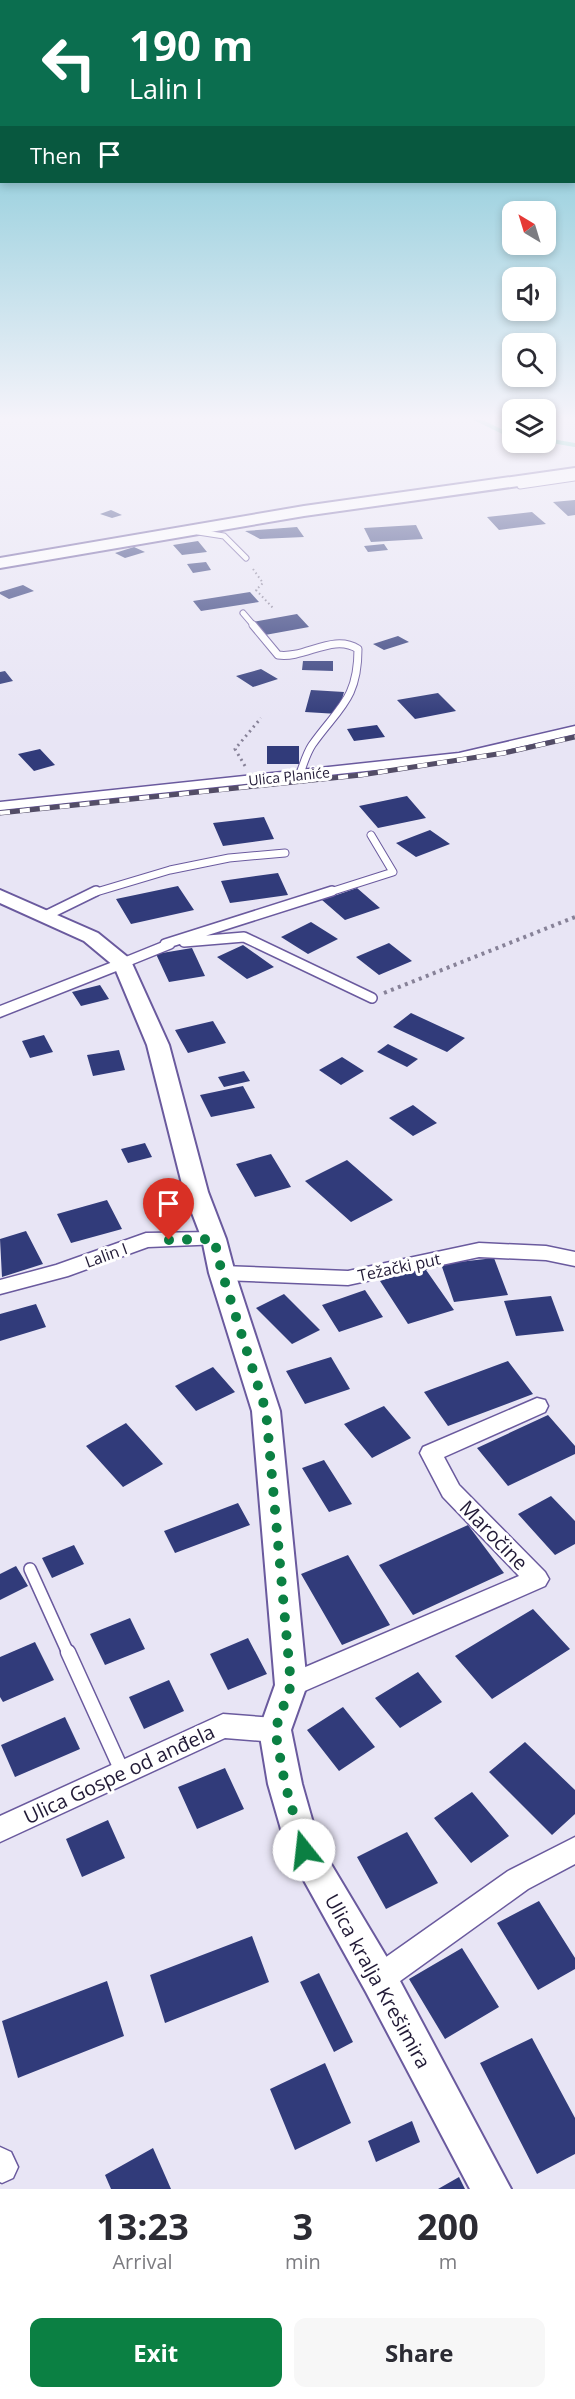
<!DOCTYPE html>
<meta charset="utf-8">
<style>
:root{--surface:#fff;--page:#f7f7f7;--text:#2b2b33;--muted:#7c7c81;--accent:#0b8043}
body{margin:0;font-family:"Open Sans",sans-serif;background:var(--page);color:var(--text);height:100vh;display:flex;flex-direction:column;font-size:22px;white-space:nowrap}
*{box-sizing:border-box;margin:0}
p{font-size:20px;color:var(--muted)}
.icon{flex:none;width:33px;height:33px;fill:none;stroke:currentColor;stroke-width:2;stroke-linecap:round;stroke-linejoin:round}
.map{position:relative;height:2189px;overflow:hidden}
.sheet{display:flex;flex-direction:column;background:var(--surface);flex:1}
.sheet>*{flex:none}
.guide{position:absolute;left:0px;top:0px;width:576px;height:183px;box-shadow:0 3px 9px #0003;background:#0b6e4f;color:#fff;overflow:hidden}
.needle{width:39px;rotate:322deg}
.tools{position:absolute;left:502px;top:201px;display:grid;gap:12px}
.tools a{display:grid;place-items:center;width:54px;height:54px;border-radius:12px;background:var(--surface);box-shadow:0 3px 9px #0003;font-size:30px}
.pin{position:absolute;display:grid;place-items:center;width:51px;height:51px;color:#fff;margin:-62px -26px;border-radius:50% 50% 50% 0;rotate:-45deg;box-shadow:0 0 6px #0007}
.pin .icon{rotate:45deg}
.me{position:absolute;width:66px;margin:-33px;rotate:344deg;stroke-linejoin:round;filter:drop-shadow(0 0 4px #0008)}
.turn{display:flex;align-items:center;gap:21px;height:126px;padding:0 30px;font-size:27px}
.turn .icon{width:78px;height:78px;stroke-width:2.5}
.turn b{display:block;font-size:42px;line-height:51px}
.then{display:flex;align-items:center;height:57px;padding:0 30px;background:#0003;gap:12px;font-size:22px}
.eta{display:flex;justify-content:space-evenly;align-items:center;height:102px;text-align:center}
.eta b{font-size:36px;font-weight:700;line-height:42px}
.button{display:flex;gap:12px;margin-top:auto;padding:12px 30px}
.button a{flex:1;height:69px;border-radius:12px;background:var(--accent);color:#fff;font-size:24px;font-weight:700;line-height:69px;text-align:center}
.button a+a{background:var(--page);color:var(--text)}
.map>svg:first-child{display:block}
</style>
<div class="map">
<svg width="575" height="2189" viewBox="0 0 575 2189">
<rect width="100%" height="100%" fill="#e8e5f5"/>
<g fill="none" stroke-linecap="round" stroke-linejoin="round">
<!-- stream -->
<path stroke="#2fc2a1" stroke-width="4" d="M470 416 513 437
M546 440 575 445"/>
</g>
<!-- building -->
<path fill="#313b7a" d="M575 500V515L568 516 553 502Z
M111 510 122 515 112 518 100 514Z
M532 512 546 524 499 530 487 517Z
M416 525 423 539 371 542 364 528Z
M297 527 304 537 260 539 245 531Z
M198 541 207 552 182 555 173 545Z
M384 544 388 550 368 552 364 546Z
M134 547 145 552 125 558 115 553Z
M206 562 211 570 193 573 187 564Z
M23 585 34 591 9 599 0 594V592Z
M250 592 259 602 201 611 193 601Z
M297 614 309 627 265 635 253 622Z
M398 636 409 642 384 650 373 644Z
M303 661H333V671L302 670Z
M261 669 278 679 253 687 236 676Z
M5 671 13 681 0 684V672Z
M311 690 344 692 338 714 305 712Z
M438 693 456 711 415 719 397 700Z
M377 725 385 737 354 741 347 729Z
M267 746H299V764H267Z
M40 749 55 765 34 771 18 754Z
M407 796 426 818 378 828 359 806Z
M264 817 274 839 223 846 213 823Z
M430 830 450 844 416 857 396 843Z
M278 873 288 895 230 903 221 881Z
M178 886 194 910 131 924 116 899Z
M357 888 380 908 345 920 322 900Z
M311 922 338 939 308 954 281 937Z
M389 943 412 961 379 975 356 957Z
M243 945 274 967 247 979 217 957Z
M192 948 205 976 169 982 156 954Z
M100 985 109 999 81 1006 72 992Z
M411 1013 465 1038 447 1052 393 1027Z
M213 1021 226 1043 188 1053 175 1030Z
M44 1035 53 1052 30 1058 22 1041Z
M388 1044 418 1059 407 1067 377 1052Z
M119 1050 125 1070 93 1076 87 1055Z
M342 1057 364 1071 341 1085 319 1070Z
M244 1071 250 1081 224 1087 218 1077Z
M243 1086 255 1108 211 1117 200 1095Z
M413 1105 437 1123 413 1136 389 1118Z
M145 1143 152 1157 128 1163 121 1149Z
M271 1154 291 1187 255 1197 236 1164Z
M347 1160 393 1200 351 1222 305 1181Z
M107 1200 122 1229 71 1243 57 1214Z
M26 1231 43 1264 2 1277 0 1239Z
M494 1258 508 1295 454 1302 441 1264Z
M424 1267 454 1310 408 1324 380 1281Z
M365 1290 383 1317 339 1332 322 1305Z
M284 1294 320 1330 292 1344 256 1308Z
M551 1296 564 1331 516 1336 504 1301Z
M36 1304 46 1327 0 1341V1314Z
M331 1357 350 1389 305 1404 286 1371Z
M508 1361 533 1394 448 1426 424 1392Z
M213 1367 235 1392 196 1411 175 1386Z
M384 1406 411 1438 372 1458 344 1424Z
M548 1415 575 1446V1454L508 1486 477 1448Z
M126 1423 163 1464 123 1487 86 1446Z
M324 1460 352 1504 329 1512 302 1468Z
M551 1496 575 1521V1544L555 1555 518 1514Z
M238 1503 250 1525 175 1553 164 1531Z
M468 1525 504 1573 413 1615 379 1565Z
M74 1545 84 1564 52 1578 42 1558Z
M348 1555 390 1625 342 1645 301 1574Z
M16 1566 28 1586 0 1600V1574Z
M533 1609 570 1649 492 1699 455 1656Z
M130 1618 145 1649 105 1665 90 1634Z
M248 1638 267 1674 228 1690 210 1654Z
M35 1642 54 1680 3 1702 0 1697V1657Z
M418 1672 442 1702 400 1728 375 1698Z
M169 1680 184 1711 144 1729 129 1697Z
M343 1707 375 1747 339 1771 307 1730Z
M65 1717 80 1749 15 1777 1 1745Z
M525 1742 575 1790V1814L552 1835 489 1772Z
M225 1768 244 1809 197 1829 178 1787Z
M472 1792 509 1836 471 1863 434 1818Z
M108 1820 125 1858 82 1877 66 1839Z
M407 1832 438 1883 386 1909 357 1857Z
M539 1901 575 1958V1969L538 1990 497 1923Z
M252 1936 269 1982 165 2023 150 1975Z
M462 1948 499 2007 445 2039 409 1979Z
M319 1973 353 2042 334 2052 300 1982Z
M107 1981 124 2036 18 2078 2 2021Z
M532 2038 575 2118V2154L537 2174 480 2063Z
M325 2063 351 2123 295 2150 270 2089Z
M412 2121 420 2142 376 2162 368 2141Z
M153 2148 171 2189H111L105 2175Z
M459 2177 465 2189H438Z"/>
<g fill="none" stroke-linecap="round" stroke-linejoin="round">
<!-- service-far4 casing -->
<g stroke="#6a5a9e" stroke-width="7">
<path id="service-far4" d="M520 486 575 478
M198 532 224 536 246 558
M243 613 255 627"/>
</g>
<!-- service-far3 casing -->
<g stroke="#6a5a9e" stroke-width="9">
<path id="service-far3" d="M253 625 278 655C305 659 333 633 358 649 358 700 338 708 312 745 306 754 303 766 299 776
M93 893 170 870 229 858 285 853
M327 893 393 872 371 835"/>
</g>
<!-- service-far2 casing -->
<g stroke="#6a5a9e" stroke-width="12">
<path id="service-far2" d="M45 916 96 891
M184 942 244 937 372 998
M165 944 332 891
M123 963 170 944"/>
</g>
<!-- service-far1 casing -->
<g stroke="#6a5a9e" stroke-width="14">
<path id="service-far1" d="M30 1569 68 1653"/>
</g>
<!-- service casing -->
<g stroke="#6a5a9e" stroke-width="17">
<path id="service" d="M68 1652 122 1771"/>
</g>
<!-- minor casing -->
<g stroke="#6a5a9e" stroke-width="3">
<path id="minor" d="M575 726V734L459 761 0 810V802L459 753Z
M123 958 131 963 129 966 0 1017V1006Z
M214 1232 221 1234 224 1239 221 1244 148 1247 68 1276 0 1294V1280L56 1265 146 1233Z
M479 1243 546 1246 575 1252V1266L546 1260 479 1257 348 1285 222 1280 215 1278 212 1273 215 1268 222 1266 348 1271Z
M537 1398 545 1400 548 1406 545 1412 444 1457 459 1485 545 1572 549 1579 545 1586 300 1693 291 1696 282 1693 278 1685 282 1677 519 1576 443 1497 420 1453 423 1447Z
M223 1714 275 1718 284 1722 288 1730 284 1738 275 1742 225 1738 0 1842V1816Z
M575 1837V1864L528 1889 389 1989 379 1993 369 1989 365 1979 369 1969 508 1871Z
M0 2147 11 2152 18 2167 13 2178 2 2183 0 2182Z"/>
</g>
<!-- tertiary casing -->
<g stroke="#6a5a9e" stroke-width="4">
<path id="tertiary" d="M0 890 98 933 130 959 169 1045 208 1192 226 1239 235 1273 280 1411 307 1685 291 1730 302 1784 319 1844 392 1966 511 2189H470L366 1992 287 1850 268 1784 259 1730 275 1685 252 1411 209 1273 202 1239 184 1192 147 1045 114 966 84 941 0 903Z"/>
</g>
<!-- primary casing -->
<g stroke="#6a5a9e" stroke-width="4">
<path id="primary" d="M575 468V478L304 516 0 568V558L304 506Z"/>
</g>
<!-- path-far2 -->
<path stroke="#878298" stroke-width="2" stroke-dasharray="1.5 3" stroke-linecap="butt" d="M253 569 263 583 256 590 273 608"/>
<!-- path-far1 -->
<path stroke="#878298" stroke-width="3" stroke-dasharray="2 4" stroke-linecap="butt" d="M245 766 235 749 261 718"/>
<!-- path -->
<path stroke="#878298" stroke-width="4" stroke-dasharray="3 4.5" stroke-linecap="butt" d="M384 993 575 917"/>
<!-- service-far4 -->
<use href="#service-far4" stroke="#fff" stroke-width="5"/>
<!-- service-far3 -->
<use href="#service-far3" stroke="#fff" stroke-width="7"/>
<!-- service-far2 -->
<use href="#service-far2" stroke="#fff" stroke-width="9"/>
<!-- service-far1 -->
<use href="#service-far1" stroke="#fff" stroke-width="11"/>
<!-- service -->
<use href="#service" stroke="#fff" stroke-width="14"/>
<!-- minor -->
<use href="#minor" fill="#fff" fill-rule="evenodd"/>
<!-- tertiary -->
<use href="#tertiary" fill="#fff" fill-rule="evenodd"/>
<!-- primary -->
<use href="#primary" fill="#fff" fill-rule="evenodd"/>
<!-- rail casing -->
<g stroke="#534d66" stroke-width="5">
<path id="rail" d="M0 813 361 775 504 753 575 737"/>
</g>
<!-- rail -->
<use href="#rail" stroke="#fff" stroke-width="4" stroke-dasharray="10" stroke-linecap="butt"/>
</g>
<!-- sky -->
<linearGradient id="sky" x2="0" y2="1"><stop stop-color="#5ebacc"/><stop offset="0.58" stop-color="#f5f3fa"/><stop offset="1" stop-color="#f5f3fa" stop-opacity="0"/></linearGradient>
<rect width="575" height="722" fill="url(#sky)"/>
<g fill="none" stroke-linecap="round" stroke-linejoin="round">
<!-- route -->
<path stroke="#0b8043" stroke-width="10" stroke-dasharray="0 18" d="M169 1240 214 1239 222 1273 266 1411 291 1685 275 1730 285 1784 304 1850"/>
</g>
<g text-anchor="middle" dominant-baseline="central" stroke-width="6" stroke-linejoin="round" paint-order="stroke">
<!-- far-street labels -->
<g font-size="14" fill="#211a36" stroke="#fff">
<text transform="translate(289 776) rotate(-6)">Ulica Planiće</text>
</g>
<!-- street labels -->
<g font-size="16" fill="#211a36" stroke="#fff">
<text transform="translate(106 1255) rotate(-20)">Lalin I</text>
<text transform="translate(399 1267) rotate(-12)">Težački put</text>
</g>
<!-- near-street labels -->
<g font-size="20" fill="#211a36" stroke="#fff">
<text transform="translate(494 1535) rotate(46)">Maročine</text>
<text transform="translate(119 1774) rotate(-25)">Ulica Gospe od anđela</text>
<text transform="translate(378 1981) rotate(61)">Ulica kralja Krešimira</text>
</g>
</g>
</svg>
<div class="tools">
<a><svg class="needle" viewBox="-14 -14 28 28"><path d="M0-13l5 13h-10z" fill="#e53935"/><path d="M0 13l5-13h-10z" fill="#7c7c81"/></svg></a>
<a><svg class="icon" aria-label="sound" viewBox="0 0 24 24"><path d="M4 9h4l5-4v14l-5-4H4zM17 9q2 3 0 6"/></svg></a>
<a><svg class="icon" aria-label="search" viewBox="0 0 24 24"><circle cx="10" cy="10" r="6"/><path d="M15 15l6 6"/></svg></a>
<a><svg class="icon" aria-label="layers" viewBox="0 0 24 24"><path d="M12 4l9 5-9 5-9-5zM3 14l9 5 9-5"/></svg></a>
</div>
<div class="pin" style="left:169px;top:1240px;background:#d93025"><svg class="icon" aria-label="arrive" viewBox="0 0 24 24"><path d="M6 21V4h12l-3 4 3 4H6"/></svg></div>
<svg class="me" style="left:304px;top:1850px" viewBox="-20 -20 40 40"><circle r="19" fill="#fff"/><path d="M0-13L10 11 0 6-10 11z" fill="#0b8043"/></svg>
<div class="guide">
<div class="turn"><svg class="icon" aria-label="left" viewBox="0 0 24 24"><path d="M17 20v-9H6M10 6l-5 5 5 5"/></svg><div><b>190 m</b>Lalin I</div></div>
<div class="then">Then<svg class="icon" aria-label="arrive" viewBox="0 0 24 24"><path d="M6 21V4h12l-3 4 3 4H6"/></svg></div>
</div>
</div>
<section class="sheet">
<div class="eta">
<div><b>13:23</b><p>Arrival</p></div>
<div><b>3</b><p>min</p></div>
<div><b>200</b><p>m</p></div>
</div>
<div class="button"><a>Exit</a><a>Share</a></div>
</section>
